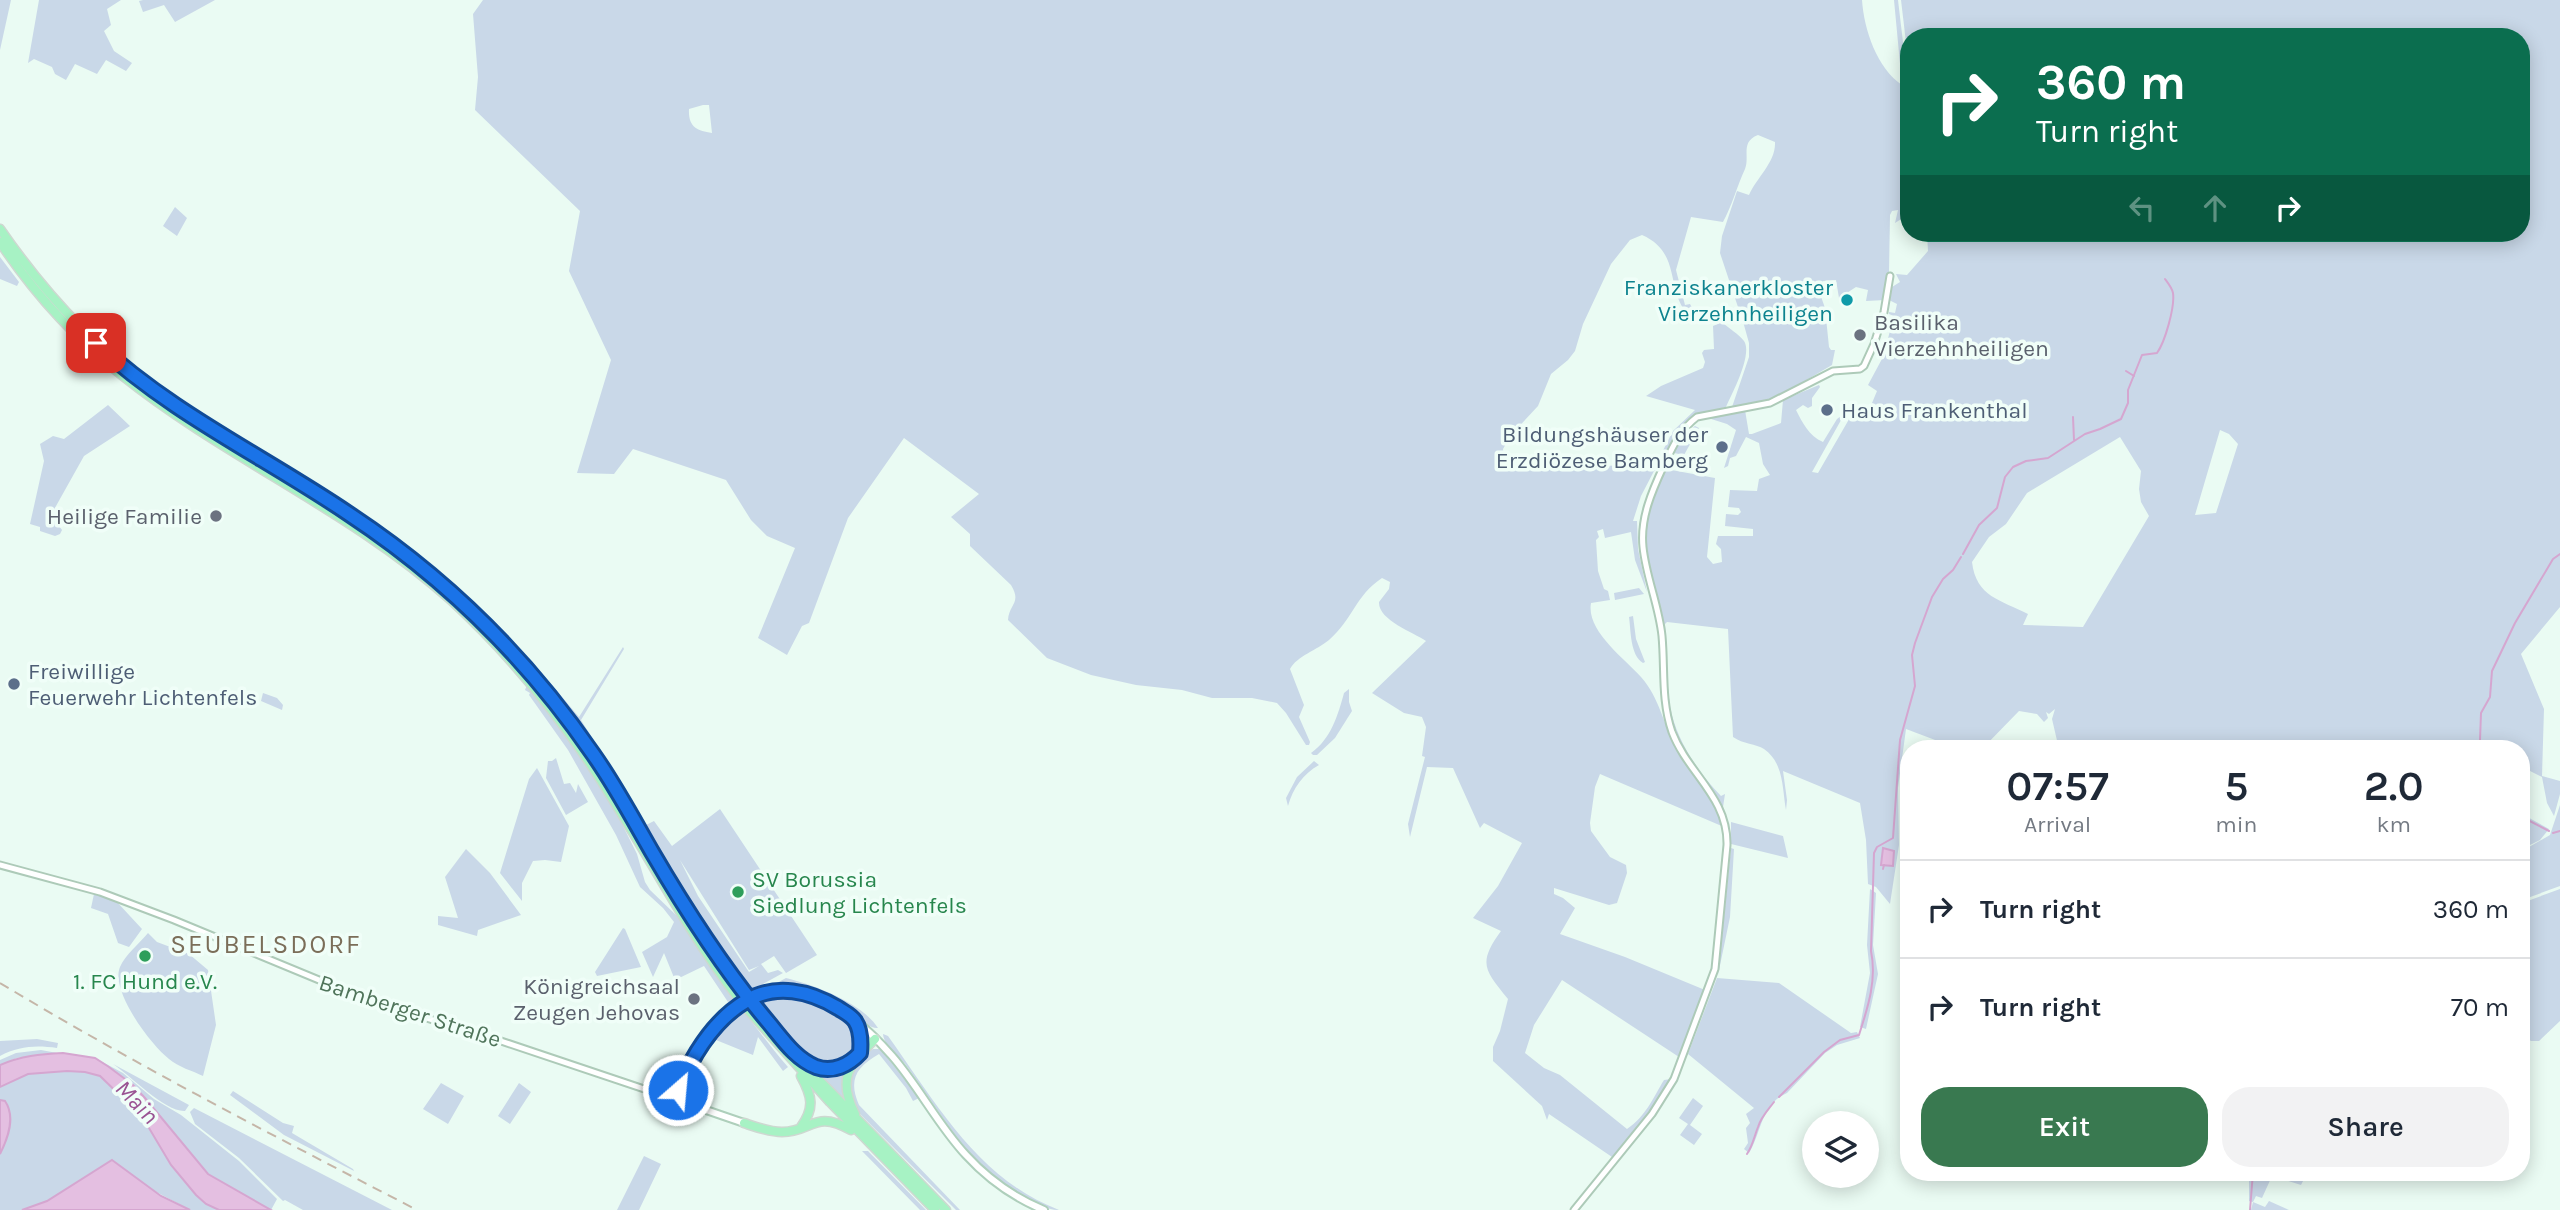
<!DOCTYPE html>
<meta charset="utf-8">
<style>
:root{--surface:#fff;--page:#f2f2f3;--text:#1f2937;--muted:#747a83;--line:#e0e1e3;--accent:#397950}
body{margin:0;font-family:Karla,sans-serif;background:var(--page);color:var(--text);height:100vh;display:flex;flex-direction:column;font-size:26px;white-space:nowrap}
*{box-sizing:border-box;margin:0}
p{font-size:23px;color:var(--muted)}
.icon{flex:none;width:38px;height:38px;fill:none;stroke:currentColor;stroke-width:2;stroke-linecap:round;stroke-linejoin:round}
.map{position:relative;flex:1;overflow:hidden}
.drawer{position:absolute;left:1900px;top:740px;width:630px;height:441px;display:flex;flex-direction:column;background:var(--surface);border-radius:28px;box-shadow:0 4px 18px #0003}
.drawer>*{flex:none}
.banner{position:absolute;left:1900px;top:28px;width:630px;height:214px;border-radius:28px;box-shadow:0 4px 18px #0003;background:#0b6e4f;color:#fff;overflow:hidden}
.controls{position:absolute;left:1802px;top:1111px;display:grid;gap:14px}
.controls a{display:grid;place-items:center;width:77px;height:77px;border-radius:50%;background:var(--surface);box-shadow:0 4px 18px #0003;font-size:35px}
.pin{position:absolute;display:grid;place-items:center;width:60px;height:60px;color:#fff;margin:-30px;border-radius:14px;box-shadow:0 4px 10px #0006}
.me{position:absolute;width:77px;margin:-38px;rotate:27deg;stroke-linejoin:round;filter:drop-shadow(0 0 5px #0008)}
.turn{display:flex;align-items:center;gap:24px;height:147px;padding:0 21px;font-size:32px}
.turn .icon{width:91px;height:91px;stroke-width:2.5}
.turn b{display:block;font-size:49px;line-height:60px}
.lanes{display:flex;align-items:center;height:66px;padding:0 21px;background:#0003;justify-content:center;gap:35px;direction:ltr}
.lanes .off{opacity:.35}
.eta{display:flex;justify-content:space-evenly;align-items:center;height:119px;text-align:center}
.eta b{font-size:42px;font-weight:600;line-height:49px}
.button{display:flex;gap:14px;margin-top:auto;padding:14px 21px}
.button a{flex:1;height:80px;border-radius:28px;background:var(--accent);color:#fff;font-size:28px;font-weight:600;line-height:80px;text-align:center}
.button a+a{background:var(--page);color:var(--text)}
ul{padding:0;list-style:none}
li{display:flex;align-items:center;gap:21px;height:98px;padding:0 21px;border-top:2px solid var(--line)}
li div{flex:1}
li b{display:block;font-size:26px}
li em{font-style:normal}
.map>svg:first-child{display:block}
</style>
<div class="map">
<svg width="2560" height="1210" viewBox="0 0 2560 1210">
<rect width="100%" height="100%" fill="#eafbf3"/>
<!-- green -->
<path fill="#c9d8e8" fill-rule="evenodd" d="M0 0H11L0 50Z
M39 0H121L107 9 111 25 104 31 114 51 132 63 126 71 106 60 97 74 75 64 66 80 55 74 52 67 34 59 28 63Z
M143 0H215L175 22 164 5 143 12 139 1Z
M483 0H1862C1864 30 1877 68 1902 85L1894 0H1898L1909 93V214L1895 223 1898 210 1892 211 1890 215 1889 273 1885 300 1866 301 1868 290 1856 287 1839 298 1836 280 1823 281V284L1817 285 1825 308 1829 347 1831 350H1835L1832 365 1776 398 1732 407 1749 357V343L1744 325 1720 253 1722 236 1737 191 1749 195C1757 177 1776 162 1775 142L1758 135C1740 142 1750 156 1745 169 1737 186 1732 206 1723 222L1691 217 1676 270 1685 305 1690 304 1701 324C1659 302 1688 255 1642 235L1630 240 1611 264 1583 324 1575 351 1568 360 1551 374 1538 406 1511 435 1503 449 1504 460 1511 465 1603 466 1656 464 1673 431 1695 410 1646 396 1661 386 1703 368 1705 362 1702 353 1704 350 1714 349 1713 326 1722 322C1728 328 1739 334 1744 341 1753 354 1732 394 1726 407 1678 422 1681 425 1661 471H1654L1641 496 1633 521H1637L1638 549 1647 592 1635 560 1631 532 1605 538 1603 529 1597 531 1599 537 1596 540 1598 571 1604 589 1608 591 1610 600 1591 603C1586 631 1624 658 1641 677 1660 698 1663 725 1677 749 1693 778 1713 794 1724 827L1600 774 1595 787 1590 823 1591 831 1610 857 1626 865 1627 873 1617 903 1609 905 1554 888V894L1563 898 1575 908 1560 934 1625 957 1705 990 1679 1057 1562 980 1534 1025 1525 1053 1544 1068 1560 1075 1627 1129C1646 1116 1653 1098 1664 1080L1671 1079C1659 1109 1633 1133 1612 1157L1549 1114 1547 1120 1542 1106 1493 1061V1047L1500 1031 1508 999C1485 970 1477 964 1501 931L1473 918 1498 886 1522 843 1484 823 1480 828 1453 768 1427 767 1410 837 1408 824 1425 757 1422 756 1426 727 1422 717 1404 713 1372 693 1426 641C1413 632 1378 620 1379 602L1389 589 1390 582 1382 578C1355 596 1353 619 1329 640 1317 650 1297 656 1290 669L1304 705 1299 717 1310 742 1309 745H1306L1286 713 1277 703 1252 698H1212L1182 690 1136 685 1091 675 1047 658 1008 620C1009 604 1022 603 1011 585L970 546V534L951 517 979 494 904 438 848 518 809 623 802 626 787 655 758 638 795 548 767 536 751 520 726 480 633 449 614 474 577 473 611 360 569 271 580 211 475 110 478 77 473 14ZM703 105H709L712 133C697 131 688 127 689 109Z
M1901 0H2560V607L2521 654 2544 709 2542 776 2560 781V794L2554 816 2547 803 2542 777 2522 767V749H2059L2052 719 2055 709 2049 714 2046 712 2048 718 2044 722 2037 714 2019 711 1982 749H1959L1906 729 1898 788 1899 845 1890 904 1876 887 1868 884 1866 840 1860 803 1783 771 1787 800 1786 810C1782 788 1784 763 1764 749 1756 744 1743 744 1733 737L1728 629 1667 622 1665 624C1667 651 1666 679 1670 706 1676 740 1698 772 1721 796L1725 794 1723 807C1708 780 1685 760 1674 731 1660 693 1663 648 1659 609 1656 580 1641 554 1646 524 1649 504 1657 487 1666 469L1715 478 1707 557 1713 564 1722 562 1721 549 1716 544 1718 536H1753V529L1725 526 1726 514 1738 515 1741 512 1739 508 1728 507 1730 490 1757 491 1759 479 1770 475 1763 464 1759 443 1746 437 1736 456 1730 458 1728 466 1724 468 1736 430 1727 424 1708 418 1745 410 1749 434H1752L1781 423 1783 400 1819 385 1820 387 1812 398V406L1808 408 1803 405 1796 410C1802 422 1809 436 1823 442L1837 419 1845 413 1812 472 1818 473 1848 421 1851 415 1848 412 1880 419 1878 406 1872 403 1877 391 1868 385 1883 357 1894 316 1889 314V312L1895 313 1897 304 1889 300 1892 287 1900 282 1896 274 1907 275 1928 251 1927 233H2522V37H1909V68ZM2220 430 2229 434 2238 444 2216 513 2195 515ZM2120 437 2141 471 2139 489 2141 502 2149 516 2083 627 2023 625 2028 614C2001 600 1976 597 1972 562L1989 537 2006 524 2027 493Z
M175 207 187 218 177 236 163 226Z
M0 257 19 282 17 286 0 279Z
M108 405 130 426 84 456 51 515 62 530 60 534 55 536 40 531V527L30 524 44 461 40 444 53 436 64 439Z
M1695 426 1699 428 1684 455 1674 453 1685 433Z
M1639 588 1644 594 1615 600 1614 593Z
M1633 616 1636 639 1645 662 1643 663C1630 655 1631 631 1629 617Z
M623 647 624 649 581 720 645 822 643 824 598 752 540 674 541 672 579 717Z
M527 685 568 738 617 814 637 854 645 882 650 890 677 916 733 1000 728 1002 704 966 675 980 664 953 653 977 642 952 667 937 674 922 663 908 640 887 616 835 568 750 529 695 530 693 525 690Z
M1349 689V702L1352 711 1335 738 1317 755H1313L1311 753C1331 739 1338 715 1344 693Z
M263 693 277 698 283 705 282 710 261 701Z
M556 758 564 784 570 783 576 793 578 784 588 802 566 815 546 778 548 761H552Z
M1314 761 1319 765C1303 774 1293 788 1288 806L1286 798 1297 777Z
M537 768 569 826 561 862 545 860 533 861 522 883V901L500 873 529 779Z
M2560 805V886L2522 900V851L2550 835Z
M720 809 817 955 786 973 774 956 761 964 768 973 778 970 783 973 752 990 693 910 644 826 654 821 672 846ZM680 860 749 970 759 966 749 972 698 896Z
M2522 814 2549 829 2540 840 2522 849Z
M1731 822 1783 836 1788 858 1731 844Z
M1731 848 1734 849 1730 917 1718 975Z
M466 849 490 873 521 915 478 930 477 936 438 925V916L458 918 445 877Z
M1870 889 1876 893 1873 945 1878 974 1866 1029 1860 1027 1870 973 1867 945Z
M2560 889V1021L2539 1041H2531L2522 1035V903Z
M94 894 117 902 142 929 129 947 118 943 108 914 91 908Z
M623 928 625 929 641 967 597 976 595 972Z
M148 933 157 942 189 954 208 970 216 1025 203 1076C193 1071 178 1067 169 1059 151 1045 110 991 120 967 125 955 140 943 148 933Z
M786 978C815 985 862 1003 878 1028 867 1029 857 1014 847 1008 824 994 799 987 773 985Z
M1717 978 1779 983 1851 1033 1857 1032 1860 1038 1837 1045 1825 1053 1787 1093C1761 1104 1761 1134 1749 1153L1744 1149 1748 1143 1746 1128 1750 1123 1746 1114 1754 1108 1688 1054Z
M769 994C804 993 843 1004 858 1038 857 1047 852 1056 844 1061 816 1081 773 1018 758 998Z
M739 1011H743C757 1028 772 1049 788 1067L783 1071 758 1037 753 1055 716 1040 713 1044V1037Z
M883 1034 888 1036C936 1103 978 1179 1059 1210 1046 1210 1035 1202 1024 1196 964 1162 944 1116 905 1064 898 1055 884 1046 883 1034Z
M37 1039 58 1043 57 1048C36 1045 19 1046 0 1056V1041Z
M873 1049H879L884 1053 919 1098 913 1101 906 1088 879 1054C856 1067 848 1080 859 1105L960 1210H956L855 1109 851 1103 850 1073 864 1055Z
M41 1050 57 1053 17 1058 0 1065V1060L16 1053Z
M95 1058 123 1073 154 1099 181 1115 239 1161 277 1199 271 1210 208 1174 133 1085Z
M113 1064 189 1105 185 1111C165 1112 131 1076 113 1064Z
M847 1067 842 1079 844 1102 816 1071 831 1072Z
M67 1071 85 1072 100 1076 134 1109 149 1128 171 1165 196 1195 219 1210H190L147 1187 91 1173 47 1201 22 1210H0C0 1194 0 1169 0 1154 5 1135 17 1120 5 1101L0 1100V1087L28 1074Z
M441 1083 464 1096 448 1124 423 1109Z
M519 1083 531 1092 510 1124 498 1116Z
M233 1091 283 1123 294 1126 292 1133 353 1169 354 1171 284 1135 230 1095Z
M1693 1098 1703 1106 1690 1125 1702 1134 1694 1145 1680 1135 1688 1124 1679 1118Z
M194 1108 392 1210H303L285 1200 283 1201 239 1158 195 1124 190 1112Z
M862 1151H868L926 1210H920Z
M644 1156 661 1164 639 1210H617Z
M2249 1173V1172L2307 1173 2301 1185 2272 1176 2262 1198 2256 1196 2253 1202 2265 1207 2269 1201 2289 1210H2251L2253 1202 2249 1201Z"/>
<!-- water -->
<path fill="#e4bfe1" stroke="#d5a6d0" stroke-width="2" d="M1883 848 1894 851 1893 866 1881 865Z
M63 1053 95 1058 109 1067 133 1085 145 1098 208 1174 271 1210H219L206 1204 196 1195 171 1165 149 1128 134 1109 100 1076 85 1072 67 1071 28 1074 0 1087V1065C21 1056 40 1054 63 1053Z
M0 1100 5 1101C16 1117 8 1138 0 1154Z
M112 1160 161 1196 190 1210H22L47 1201Z"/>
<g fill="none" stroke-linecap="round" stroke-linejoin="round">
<!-- stream -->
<path stroke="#d5a6d0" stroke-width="2" d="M2126 371 2134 376
M2073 417 2074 440
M1963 554 1979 525 1997 508 2005 477 2013 467 2026 461 2048 458 2085 434 2100 429 2121 419 2128 403V390L2142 355 2157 353C2165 342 2175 307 2173 293 2172 288 2168 283 2165 279
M2477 749 2480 740 2481 713 2490 697 2492 671 2515 623 2553 559 2560 554
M2522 817 2549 831
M2553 833 2560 831
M1883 869 1884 865
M1779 1097 1824 1052 1840 1040 1859 1035C1868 1007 1877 980 1871 951L1874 853 1877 847 1893 838 1900 740 1915 686 1912 655 1915 643 1932 597 1943 579 1953 570 1961 557
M1747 1154C1753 1145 1754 1137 1758 1127 1761 1117 1768 1110 1774 1102
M2250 1210 2253 1172"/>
<!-- tertiary casing -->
<g stroke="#adcab8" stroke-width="9">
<path id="tertiary" d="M0 865 100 892 174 920 365 999 501 1041 674 1099
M657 1094 682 1082
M1574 1210 1652 1114 1674 1079 1715 969 1727 845C1728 797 1688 774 1672 732 1661 700 1665 669 1662 636 1659 606 1646 577 1643 547 1640 518 1652 491 1664 465 1673 446 1680 430 1697 417L1770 403 1833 371 1860 369 1864 366 1874 344 1884 312 1890 276"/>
</g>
<!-- secondary casing -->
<g stroke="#aecfbb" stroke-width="10">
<path id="secondary" d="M744 1123 674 1099C726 978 800 951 892 1056 919 1087 938 1125 966 1155 987 1178 1015 1198 1044 1210"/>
</g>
<!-- trunk casing -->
<g stroke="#ced8d1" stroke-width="11">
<path id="trunk" d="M0 229C42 290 89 342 148 386 247 461 361 510 453 593 507 641 555 696 595 756 646 834 688 916 743 990
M0 242C34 293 75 338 123 376 227 459 352 511 451 600 503 648 548 701 587 759 639 836 680 921 736 995
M756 1008 817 1078 946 1210
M750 1012 830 1102 935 1210
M854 1019 861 1040 860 1053
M805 1061C823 1071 835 1070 854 1060
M801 1076C812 1096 815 1108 801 1127
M855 1114C837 1079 849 1064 875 1039
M744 1123C756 1127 769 1132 782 1132 813 1132 814 1109 851 1130"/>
</g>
<!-- tertiary -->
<use href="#tertiary" stroke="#fff" stroke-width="5"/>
<!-- secondary -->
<use href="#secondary" stroke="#fff" stroke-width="6"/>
<!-- trunk -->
<use href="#trunk" stroke="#a7f2c4" stroke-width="8"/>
<!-- rail -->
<path stroke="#c5b6a8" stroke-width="2" stroke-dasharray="10 7" stroke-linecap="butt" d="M0 983C136 1065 276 1137 417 1210"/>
<!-- trunk-bridge casing -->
<g stroke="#ced8d1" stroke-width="11" stroke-linecap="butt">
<path id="trunk-bridge" d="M743 990 756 1008
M736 995 750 1012"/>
</g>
<!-- trunk-bridge -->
<use href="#trunk-bridge" stroke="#a7f2c4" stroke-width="8"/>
</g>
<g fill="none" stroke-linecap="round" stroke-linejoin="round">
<!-- route casing -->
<g stroke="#114b97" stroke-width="18">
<path id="route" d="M96 343C171 413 265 457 349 514 446 578 527 658 593 754 615 785 633 819 652 852 687 912 724 970 769 1023 783 1040 796 1059 816 1067 833 1073 849 1065 860 1053 861 1042 861 1030 855 1021 851 1015 844 1012 838 1008 810 991 776 983 746 1001 714 1020 692 1056 678 1090"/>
</g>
<!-- route -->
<use href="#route" stroke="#1a73e8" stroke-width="12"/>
</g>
<!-- markers -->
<circle fill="#0f9aa8" stroke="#f0fef8" stroke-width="2.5" cx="1847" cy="300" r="7"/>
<g fill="#6b7280" stroke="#f0fef8" stroke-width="2.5">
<circle cx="1860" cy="335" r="7"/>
<circle cx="216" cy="516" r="7"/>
<circle cx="694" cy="999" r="7"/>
</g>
<g fill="#5c6f8a" stroke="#f0fef8" stroke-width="2.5">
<circle cx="1827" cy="410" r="7"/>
<circle cx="1722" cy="447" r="7"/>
<circle cx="14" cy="684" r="7"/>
</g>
<g fill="#2e9e5b" stroke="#f0fef8" stroke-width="2.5">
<circle cx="738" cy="892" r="7"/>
<circle cx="145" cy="956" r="7"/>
</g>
<g text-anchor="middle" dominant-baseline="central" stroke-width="7" stroke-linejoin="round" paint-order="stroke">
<!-- culture labels -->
<g font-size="23" fill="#0d838f" stroke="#f0fef8" text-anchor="end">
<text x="1833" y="287">Franziskanerkloster<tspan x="1833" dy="26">Vierzehnheiligen</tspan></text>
</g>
<!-- worship labels -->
<g font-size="23" fill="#5b616d" stroke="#f0fef8" text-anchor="end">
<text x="1874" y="322" text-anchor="start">Basilika<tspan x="1874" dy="26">Vierzehnheiligen</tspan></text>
<text x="202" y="516">Heilige Familie</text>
<text x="680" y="986">Königreichsaal<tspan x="680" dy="26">Zeugen Jehovas</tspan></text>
</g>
<!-- service labels -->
<g font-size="23" fill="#4e5e75" stroke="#f0fef8" text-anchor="start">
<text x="1841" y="410">Haus Frankenthal</text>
<text x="1708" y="434" text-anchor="end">Bildungshäuser der<tspan x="1708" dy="26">Erzdiözese Bamberg</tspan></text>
<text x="28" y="671">Freiwillige<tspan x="28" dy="26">Feuerwehr Lichtenfels</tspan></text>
</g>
<!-- leisure labels -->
<g font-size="23" fill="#27864d" stroke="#f0fef8" text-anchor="start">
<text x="752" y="879">SV Borussia<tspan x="752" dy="26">Siedlung Lichtenfels</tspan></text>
<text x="145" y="981" text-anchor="middle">1. FC Hund e.V.</text>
</g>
<!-- street labels -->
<g font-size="23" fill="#4f745a" stroke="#f0fef8">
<text transform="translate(410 1011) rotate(18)">Bamberger Straße</text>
</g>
<!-- water labels -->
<g font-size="24" font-style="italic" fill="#9a5493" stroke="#f0fef8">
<text transform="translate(137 1102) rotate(46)">Main</text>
</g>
<!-- quarter labels -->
<g font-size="26" letter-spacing="2" fill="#7b6e59" stroke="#f0fef8">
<text x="266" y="944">SEUBELSDORF</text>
</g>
</g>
</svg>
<div class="controls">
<a><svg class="icon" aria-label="layers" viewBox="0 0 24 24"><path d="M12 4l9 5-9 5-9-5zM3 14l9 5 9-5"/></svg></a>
</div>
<div class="pin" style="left:96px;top:343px;background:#d93025"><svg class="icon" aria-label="arrive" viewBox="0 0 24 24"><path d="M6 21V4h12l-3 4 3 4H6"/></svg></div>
<svg class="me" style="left:678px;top:1090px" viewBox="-20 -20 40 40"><circle r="17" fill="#1a73e8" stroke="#fff" stroke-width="3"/><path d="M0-11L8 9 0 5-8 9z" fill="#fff"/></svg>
<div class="banner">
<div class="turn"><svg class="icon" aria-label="right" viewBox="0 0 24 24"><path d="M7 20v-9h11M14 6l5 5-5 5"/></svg><div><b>360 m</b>Turn right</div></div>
<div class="lanes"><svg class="icon off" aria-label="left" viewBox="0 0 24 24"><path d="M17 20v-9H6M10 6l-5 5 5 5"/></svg><svg class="icon off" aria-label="ahead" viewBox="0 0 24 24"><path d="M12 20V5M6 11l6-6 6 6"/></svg><svg class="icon" aria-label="right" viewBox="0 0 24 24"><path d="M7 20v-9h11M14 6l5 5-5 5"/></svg></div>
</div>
<section class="drawer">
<div class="eta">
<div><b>07:57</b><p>Arrival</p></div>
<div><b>5</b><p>min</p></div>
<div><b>2.0</b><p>km</p></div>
</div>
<ul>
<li><svg class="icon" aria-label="right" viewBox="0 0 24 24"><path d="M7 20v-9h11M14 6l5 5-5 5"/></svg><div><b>Turn right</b></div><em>360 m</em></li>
<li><svg class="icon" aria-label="right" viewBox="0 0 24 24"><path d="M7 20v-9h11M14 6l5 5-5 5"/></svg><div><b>Turn right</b></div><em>70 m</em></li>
</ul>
<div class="button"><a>Exit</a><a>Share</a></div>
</section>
</div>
